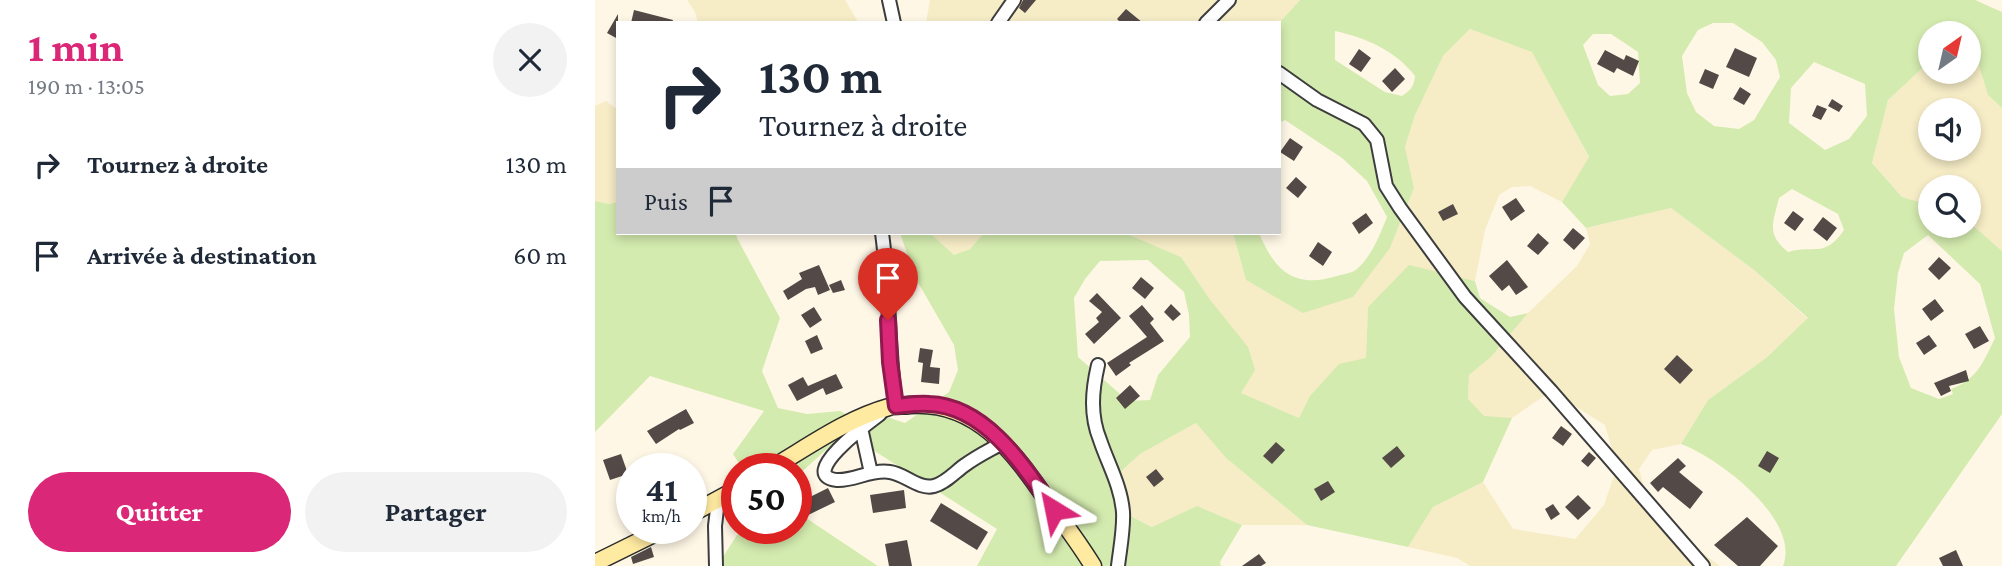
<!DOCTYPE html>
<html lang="fr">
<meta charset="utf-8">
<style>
:root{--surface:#fff;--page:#f2f2f3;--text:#1f2937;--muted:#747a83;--accent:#db2777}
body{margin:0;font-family:"Crimson Pro",serif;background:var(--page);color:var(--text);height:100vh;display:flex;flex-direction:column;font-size:26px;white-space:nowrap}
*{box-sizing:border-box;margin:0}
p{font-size:23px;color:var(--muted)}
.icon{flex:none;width:38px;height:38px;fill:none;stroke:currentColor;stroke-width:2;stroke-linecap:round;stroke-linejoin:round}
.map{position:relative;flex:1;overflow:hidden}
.drawer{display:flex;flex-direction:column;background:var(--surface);width:595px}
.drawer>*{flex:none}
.guide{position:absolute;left:21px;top:21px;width:665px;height:214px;border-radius:0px;box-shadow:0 4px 10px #0003;background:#fff;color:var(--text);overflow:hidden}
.needle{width:46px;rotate:34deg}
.controls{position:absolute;left:1323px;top:21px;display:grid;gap:14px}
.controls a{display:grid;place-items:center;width:63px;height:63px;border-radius:50%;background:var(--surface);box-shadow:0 4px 10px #0003;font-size:35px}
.speed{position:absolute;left:21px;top:453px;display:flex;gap:14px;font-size:35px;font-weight:700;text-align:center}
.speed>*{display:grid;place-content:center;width:91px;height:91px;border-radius:50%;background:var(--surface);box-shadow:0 4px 10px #0003;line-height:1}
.speed small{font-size:18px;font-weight:400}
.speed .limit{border:10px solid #d22;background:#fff;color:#111}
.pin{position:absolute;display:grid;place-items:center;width:60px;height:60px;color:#fff;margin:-72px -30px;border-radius:50% 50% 50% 0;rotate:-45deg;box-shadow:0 0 7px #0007}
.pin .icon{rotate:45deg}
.me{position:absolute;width:77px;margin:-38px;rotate:325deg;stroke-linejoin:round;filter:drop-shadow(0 0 5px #0008)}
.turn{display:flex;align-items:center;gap:24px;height:147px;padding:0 28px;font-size:32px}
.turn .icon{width:91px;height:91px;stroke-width:2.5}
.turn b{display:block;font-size:49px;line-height:60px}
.then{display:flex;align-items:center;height:66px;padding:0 28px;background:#0003;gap:14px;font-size:26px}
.round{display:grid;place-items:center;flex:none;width:74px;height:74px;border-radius:37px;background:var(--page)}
.summary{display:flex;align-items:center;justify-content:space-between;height:119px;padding:0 28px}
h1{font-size:42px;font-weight:700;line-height:52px;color:var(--accent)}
.cta{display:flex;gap:14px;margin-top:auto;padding:14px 28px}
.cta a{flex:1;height:80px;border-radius:42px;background:var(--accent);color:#fff;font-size:28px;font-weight:700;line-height:80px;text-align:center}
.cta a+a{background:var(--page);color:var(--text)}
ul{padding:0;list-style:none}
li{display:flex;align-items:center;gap:21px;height:91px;padding:0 28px}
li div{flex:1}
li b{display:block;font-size:26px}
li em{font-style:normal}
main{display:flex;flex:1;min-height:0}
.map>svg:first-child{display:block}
</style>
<main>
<section class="drawer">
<div class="summary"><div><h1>1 min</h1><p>190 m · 13:05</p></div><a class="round"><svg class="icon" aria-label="close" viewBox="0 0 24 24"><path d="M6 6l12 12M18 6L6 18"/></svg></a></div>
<ul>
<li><svg class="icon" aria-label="right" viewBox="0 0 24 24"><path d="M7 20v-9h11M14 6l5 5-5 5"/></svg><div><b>Tournez à droite</b></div><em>130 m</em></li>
<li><svg class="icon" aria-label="arrive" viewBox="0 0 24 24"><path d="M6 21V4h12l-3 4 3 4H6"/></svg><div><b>Arrivée à destination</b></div><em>60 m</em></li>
</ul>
<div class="cta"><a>Quitter</a><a>Partager</a></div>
</section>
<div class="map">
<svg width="1407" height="566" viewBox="0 0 1407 566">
<rect width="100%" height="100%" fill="#fff7e6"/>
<!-- farmland -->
<path fill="#f6ecc6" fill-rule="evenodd" d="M92 0H250L262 20 261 23H103L100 12Z
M335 0H705L684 23H331Z
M1372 26 1393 95 1407 108V251L1374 222V187H1335V205L1307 197 1277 163 1293 100 1335 61V72H1374V33H1364ZM1335 110H1374V149H1335Z
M875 29 938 52 994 158 967 202 935 186 917 187 904 195 890 230 880 281 814 266 773 307 771 358 715 396 704 418 646 393 616 301 586 257 530 233H638L651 280 707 312 795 248 819 188 810 147 820 115 848 56Z
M11 101 23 110V202L14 204 0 201V106Z
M1076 208 1159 270 1213 319 1171 358 1113 400 1086 444 1057 450 1044 469 1054 506 1068 524 1125 566H875L862 558 813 547 838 507 888 482 918 529 980 539 1009 505 1022 467 1010 425 956 391 917 418 889 417 873 399 874 375 896 357 933 313 982 266 995 244 991 228Z
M335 233H389L375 249 359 255Z
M601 423 631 458 712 525H647L602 506 558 527 528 512 520 477 545 454Z"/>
<!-- green -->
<path fill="#d4ebaf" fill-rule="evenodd" d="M705 0H1380L1407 12V108L1393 95 1372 27 1364 33H1335V61L1293 100 1277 163 1307 197 1335 205V226H1374V222L1407 251V414L1301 566H1188C1206 520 1124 458 1086 444L1113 400 1171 358 1213 318 1159 270 1076 208 991 228 967 202 994 157 937 52 875 29 848 56 820 115 810 147 819 188 795 248 758 297 708 313 651 280 638 233H664C680 271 699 289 742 276 748 274 758 273 762 269 777 256 785 234 792 217L772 181 747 158 690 120 684 123V23ZM1118 23H1138L1167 42 1181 60 1185 77 1159 120 1144 129 1119 126 1101 112 1092 93 1087 56 1103 30ZM740 31C771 38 800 50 820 76 819 86 816 90 807 96L790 92 740 60ZM998 34H1016L1043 52 1045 83 1033 94 1015 96 1003 85 988 45ZM1219 62 1270 84 1272 116 1254 139 1230 150 1194 123 1196 88ZM1197 189 1243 214 1249 230C1229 259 1220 244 1193 252 1171 234 1178 223 1184 198ZM1333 235 1385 284 1400 338C1388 362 1383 379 1356 389L1358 394 1344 399 1316 388 1304 357 1299 309 1303 273 1309 253Z
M0 201 14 204 23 202V233H141L142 238 185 318 167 371 183 408 212 414 245 411 265 422 289 416 310 423 354 392 363 370 359 345 321 279 305 233H335L359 255 375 249 389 233H530L586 257 616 301 653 347 660 370 646 393 704 418 715 396 744 364 771 358 773 307 814 265 880 281 885 298 915 317 933 313 896 357 874 375 873 399 889 416 917 418 888 482 838 507 813 547 712 525 631 458 601 423 545 454 520 477 528 512 557 527 602 506 647 525 625 562 626 566H382L402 529 256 436 243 439 201 477V469H148L138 454 169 411 55 376 0 432ZM553 260 589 292 594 315 595 337 563 375 555 400 533 401 483 357 479 298 490 279 505 261Z
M201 511 202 512 283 566H122L146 529 201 528Z"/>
<!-- building -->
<path fill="#534946" d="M428 0H441L430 13 424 8Z
M531 9 548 23H526L522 19Z
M39 10 78 20 77 23H36Z
M23 14V39L12 33Z
M1140 48 1162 58 1154 77 1131 67Z
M764 49 776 58 766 72 754 64Z
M1010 50 1029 60 1031 55 1044 61 1038 76 1022 68 1019 73 1002 64Z
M800 68 810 79 797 92 787 81Z
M1110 69 1124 75 1118 89 1104 83Z
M1145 87 1156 94 1149 105 1138 99Z
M1237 99 1248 106 1244 112 1233 106Z
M1222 105 1232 109 1226 120 1217 116Z
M695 138 708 147 699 161 685 152Z
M701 177 712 187 703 198 691 188Z
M921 198 930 211 916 221 907 207Z
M858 204 863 214 848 221 843 212Z
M1198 211 1209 219 1200 231 1189 223Z
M771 213 778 223 764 234 757 223Z
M1228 217 1242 228 1232 241 1218 230Z
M978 228 990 238 979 250 968 240Z
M943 233 954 243 943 255 932 246Z
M723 242 737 252 728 266 714 256Z
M1344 257 1356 268 1344 280 1333 269Z
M912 260 933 287 921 295 914 285 907 291 894 276Z
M224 265 235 290 223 295 220 287 211 289 193 300 188 291 207 279 204 273Z
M546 277 559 288 550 299 537 288Z
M246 280 250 290 238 293 234 285Z
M502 293 526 318 499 344 490 334 504 322 501 318 507 312 494 301Z
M1340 299 1349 311 1336 321 1327 309Z
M576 304 586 314 578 321 569 312Z
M547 305 559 319 555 323 569 341 534 363 536 365 521 376 512 363 552 337 534 316Z
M219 307 227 320 215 328 206 315Z
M1385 326 1394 341 1379 349 1370 334Z
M222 335 228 349 216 354 210 341Z
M1334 335 1342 346 1329 355 1321 343Z
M325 348 338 350 335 367 345 368 344 384 326 382 328 363 323 362Z
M1082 355 1098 370 1085 384 1069 369Z
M1371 370 1374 381 1354 386 1356 391 1346 396 1339 383Z
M241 374 248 388 231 395 228 388 202 401 193 385 208 377 213 386Z
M535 385 545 396 530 409 521 398Z
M91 409 99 423 85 430 84 429 61 444 52 431Z
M966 426 977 434 968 446 957 438Z
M681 442 690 450 677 464 668 456Z
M802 446 810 456 796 468 787 458Z
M1172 451 1184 458 1175 473 1163 466Z
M994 452 1001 458 993 467 986 461Z
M26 454 33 474 15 480 8 460Z
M62 455 68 465 58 469 53 460Z
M1083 458 1091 466 1084 472 1108 492 1095 509 1068 487 1063 492 1055 483Z
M561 469 569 479 559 487 551 477Z
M733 481 740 492 726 501 719 489Z
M233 488 240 502 207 518 201 504Z
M309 490 311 508 278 513 275 495Z
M983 495 996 508 983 520 970 507Z
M346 503 393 532 382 550 335 521Z
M958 504 965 514 956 520 950 509Z
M1152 517 1183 546 1165 566H1143L1119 545Z
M312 540 317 566H294L290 544Z
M56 547 59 557 38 564 36 557Z
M1361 550 1368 566H1348L1344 558Z
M664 554 671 563 666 566H647Z"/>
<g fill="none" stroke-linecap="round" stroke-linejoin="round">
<!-- minor casing -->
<g stroke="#3d3d3d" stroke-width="16">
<path id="minor" d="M294 0 299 23
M403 23 419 0
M611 23 634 0
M684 73 722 100 769 124 782 140 791 186 805 208 870 297 956 391 1108 566
M287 233C295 291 293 349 301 406
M503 365C497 391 495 415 505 440 513 464 526 486 528 512 529 529 525 549 523 566
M285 414C277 420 200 476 242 480 259 481 276 469 295 472 310 474 324 490 339 486 351 483 361 471 370 465 382 456 395 450 407 443
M266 428 276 473
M121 566 120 526 123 500"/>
</g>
<!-- secondary casing -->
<g stroke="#2c2c2c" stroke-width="19">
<path id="secondary" d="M175 469C213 447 251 419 294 407 300 405 308 406 315 405 381 400 418 451 452 500 468 522 484 543 498 566
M96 514 142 489
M0 563 71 528"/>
</g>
<!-- minor -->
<use href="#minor" stroke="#fff" stroke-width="12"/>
<!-- secondary -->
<use href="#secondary" stroke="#ffeaa1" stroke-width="16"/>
</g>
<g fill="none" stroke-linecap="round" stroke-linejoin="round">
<!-- route casing -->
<g stroke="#8e194d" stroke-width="18">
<path id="route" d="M293 320 295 362 301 406C312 405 323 403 334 404 392 406 430 468 459 510"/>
</g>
<!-- route -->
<use href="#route" stroke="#db2777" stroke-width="12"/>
</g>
</svg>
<div class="controls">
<a><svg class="needle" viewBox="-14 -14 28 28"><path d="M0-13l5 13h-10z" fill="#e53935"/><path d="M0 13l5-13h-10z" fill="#747a83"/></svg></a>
<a><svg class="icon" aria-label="sound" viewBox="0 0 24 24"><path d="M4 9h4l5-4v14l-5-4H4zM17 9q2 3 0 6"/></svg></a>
<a><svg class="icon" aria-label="search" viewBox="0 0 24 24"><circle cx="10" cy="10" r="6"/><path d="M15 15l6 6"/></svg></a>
</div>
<div class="speed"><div>41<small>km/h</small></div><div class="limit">50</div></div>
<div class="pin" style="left:293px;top:320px;background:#d93025"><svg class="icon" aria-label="arrive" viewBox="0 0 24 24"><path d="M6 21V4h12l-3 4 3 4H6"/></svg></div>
<svg class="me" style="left:459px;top:510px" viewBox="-20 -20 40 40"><path d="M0-17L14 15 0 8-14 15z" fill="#db2777" stroke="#fff" stroke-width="4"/></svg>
<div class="guide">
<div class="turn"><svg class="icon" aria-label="right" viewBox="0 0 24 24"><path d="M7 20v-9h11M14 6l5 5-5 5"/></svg><div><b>130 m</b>Tournez à droite</div></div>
<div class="then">Puis<svg class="icon" aria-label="arrive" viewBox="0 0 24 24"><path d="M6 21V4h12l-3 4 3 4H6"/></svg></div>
</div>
</div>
</main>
